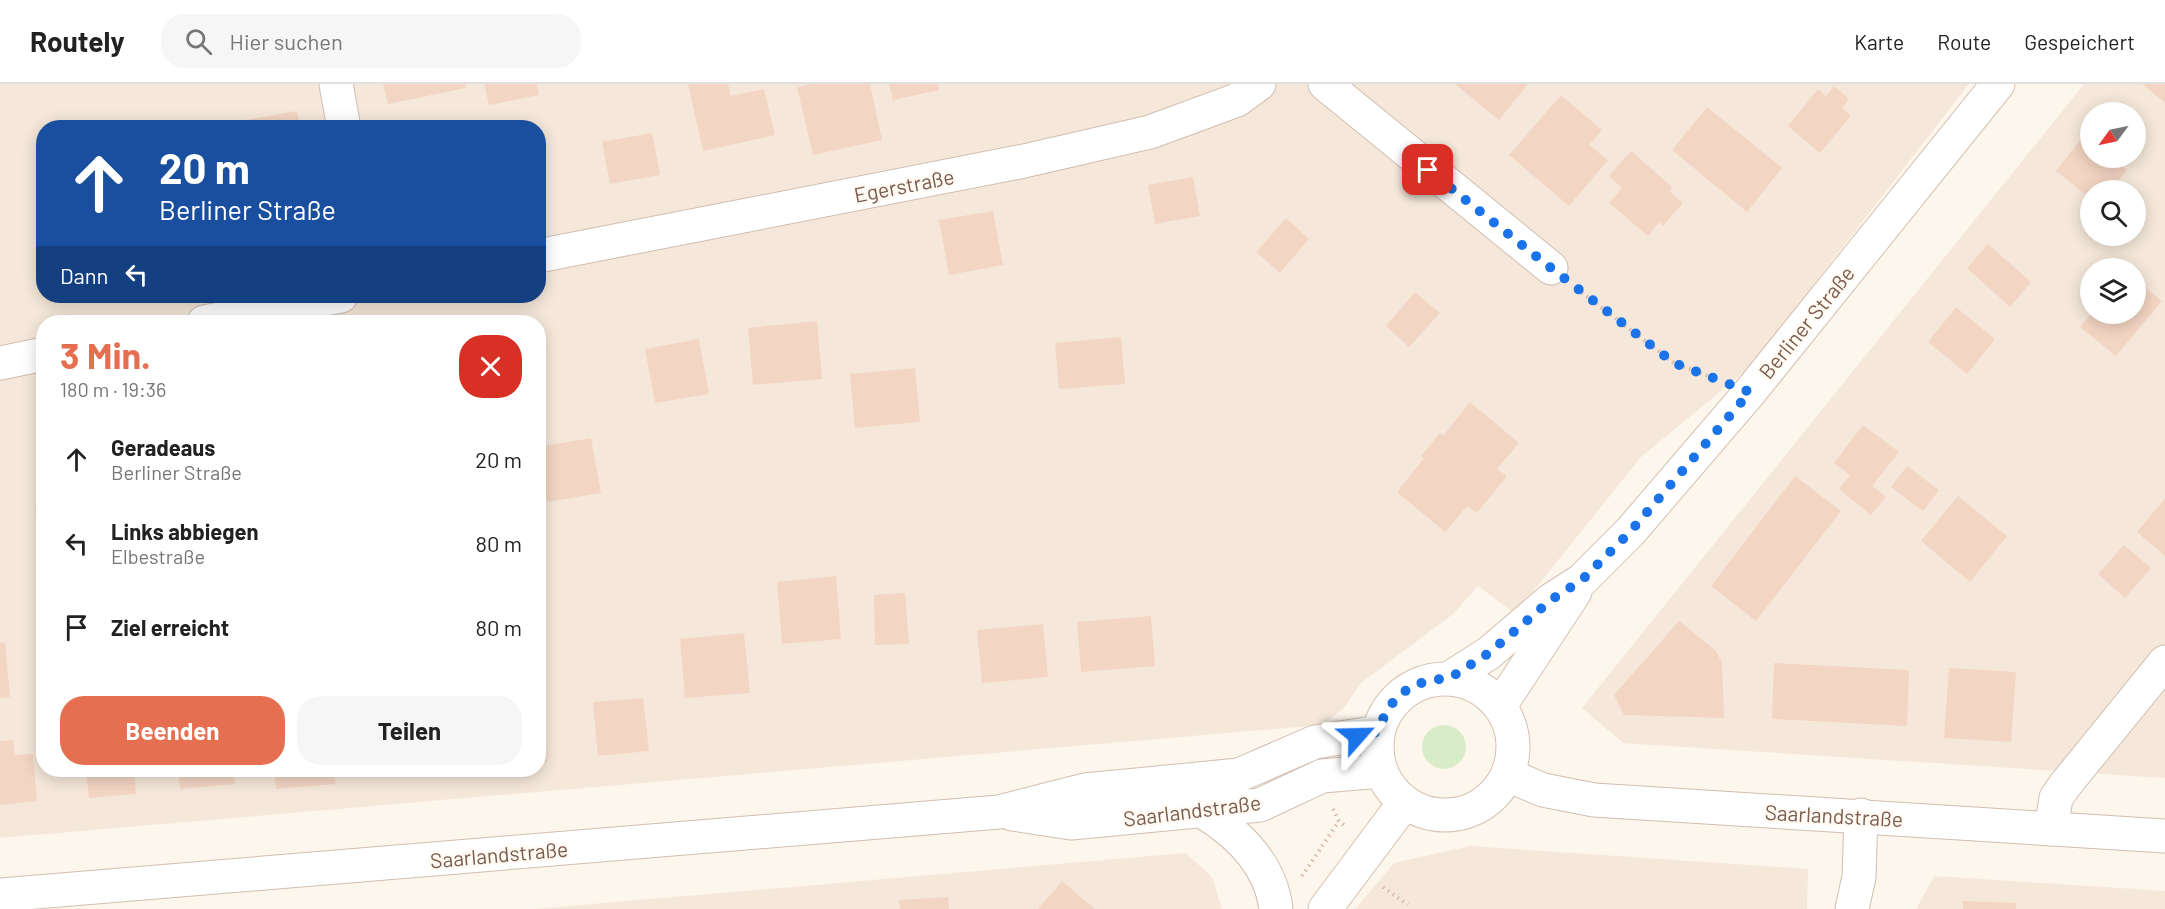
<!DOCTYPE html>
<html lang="de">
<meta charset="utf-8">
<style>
:root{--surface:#fff;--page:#f6f6f6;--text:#222;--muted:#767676;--line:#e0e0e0;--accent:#e76f51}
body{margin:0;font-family:Barlow,sans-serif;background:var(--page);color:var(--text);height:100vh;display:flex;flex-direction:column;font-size:22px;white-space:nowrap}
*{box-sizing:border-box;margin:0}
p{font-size:20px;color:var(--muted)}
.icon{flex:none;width:33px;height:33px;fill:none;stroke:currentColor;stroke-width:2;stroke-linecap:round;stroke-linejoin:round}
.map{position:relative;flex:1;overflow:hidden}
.drawer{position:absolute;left:36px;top:231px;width:510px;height:462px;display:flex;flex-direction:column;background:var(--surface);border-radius:24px;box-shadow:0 3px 15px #0003}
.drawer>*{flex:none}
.guide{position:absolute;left:36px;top:36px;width:510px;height:183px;border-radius:24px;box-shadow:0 3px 15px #0003;background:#1a4fa0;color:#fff;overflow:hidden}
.needle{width:39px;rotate:237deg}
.fabs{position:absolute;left:2080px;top:18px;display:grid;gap:12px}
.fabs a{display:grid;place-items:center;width:66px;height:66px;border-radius:50%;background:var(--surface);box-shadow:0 3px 15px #0003;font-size:30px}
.pin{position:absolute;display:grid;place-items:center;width:51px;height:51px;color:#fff;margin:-26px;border-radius:12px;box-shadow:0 3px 9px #0006}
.me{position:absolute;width:66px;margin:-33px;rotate:65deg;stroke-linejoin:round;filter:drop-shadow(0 0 4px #0008)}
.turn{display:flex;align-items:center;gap:21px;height:126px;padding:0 24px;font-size:27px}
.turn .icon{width:78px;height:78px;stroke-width:2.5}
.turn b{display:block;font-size:42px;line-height:51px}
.then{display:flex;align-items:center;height:57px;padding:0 24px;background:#0003;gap:12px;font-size:22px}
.round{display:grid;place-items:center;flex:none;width:63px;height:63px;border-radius:24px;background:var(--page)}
.summary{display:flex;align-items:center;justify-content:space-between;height:102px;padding:0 24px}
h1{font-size:36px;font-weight:700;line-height:45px;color:var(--accent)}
.action{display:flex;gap:12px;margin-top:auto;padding:12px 24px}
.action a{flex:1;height:69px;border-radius:24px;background:var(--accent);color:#fff;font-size:24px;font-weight:700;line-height:69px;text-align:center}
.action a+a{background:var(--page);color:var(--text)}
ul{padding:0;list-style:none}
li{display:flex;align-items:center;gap:18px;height:84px;padding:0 24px}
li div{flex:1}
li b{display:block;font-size:22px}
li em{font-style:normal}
header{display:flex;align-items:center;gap:36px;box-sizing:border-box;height:84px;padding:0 30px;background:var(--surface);border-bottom:2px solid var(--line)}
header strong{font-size:28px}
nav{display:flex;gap:33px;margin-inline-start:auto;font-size:21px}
.search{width:420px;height:54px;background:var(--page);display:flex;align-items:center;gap:15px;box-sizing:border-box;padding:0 21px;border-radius:24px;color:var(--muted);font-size:22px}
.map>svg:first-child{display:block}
</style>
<header>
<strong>Routely</strong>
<div class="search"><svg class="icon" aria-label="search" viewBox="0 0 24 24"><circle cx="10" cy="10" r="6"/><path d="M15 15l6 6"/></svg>Hier suchen</div>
<nav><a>Karte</a><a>Route</a><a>Gespeichert</a></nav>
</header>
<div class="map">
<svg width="2165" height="825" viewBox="0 0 2165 825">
<rect width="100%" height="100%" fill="#fdf6ec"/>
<!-- residential -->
<path fill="#f5e8da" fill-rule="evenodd" d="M0 0H1969L1750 283 1641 373 1515 530 1478 502 1453 530 1361 599 1342 626 1321 641 0 754ZM44 44H538V212H44ZM44 238H538V686H44Z
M2084 0H2165V694L1623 659 1582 624ZM2091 28H2136V74H2091ZM2091 106H2136V152H2091ZM2091 184H2136V230H2091Z
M1470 762 1808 785 1807 825H1355L1394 779Z
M1186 769 1212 793 1222 825H534Z
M1934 792 2165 807V825H1916Z"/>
<!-- green -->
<path fill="#d8ecc9" d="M1422 663a22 22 0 1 1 44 0a22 22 0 1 1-44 0Z"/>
<!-- building -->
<path fill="#f3d5c3" d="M383 0H465L466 4 388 20Z
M484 0H537L539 11 489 21Z
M688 0H728L731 12 764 5 775 51 703 67Z
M812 0H870L882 56 813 71 797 3Z
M889 0H938L939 6 893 16Z
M1455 0H1528L1499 36Z
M2142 0H2165V19Z
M1834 2 1849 15 1842 24 1851 32 1820 69 1788 42 1818 5 1826 12Z
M1561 11 1602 46 1589 61 1608 76 1569 122 1509 71Z
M1707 23 1782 84 1747 128 1672 66Z
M297 27 300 44H241L240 37Z
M652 49 660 91 610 100 602 58Z
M2084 51 2091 57V74H2112L2127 86 2110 106H2091V115L2056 87Z
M1631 67 1672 103 1669 107 1683 119 1663 142 1659 138 1648 152 1609 119 1622 104 1609 92Z
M1193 93 1200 132 1155 140 1148 101Z
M993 127 1003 181 949 191 939 136Z
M1286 134 1309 155 1280 189 1256 168Z
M1988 160 2031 198 2010 223 1967 184Z
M2110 175 2122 184H2103Z
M2136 196 2162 217 2116 272 2080 243 2091 230H2136Z
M1415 208 1440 229 1409 263 1386 242Z
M1956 223 1995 255 1967 290 1928 258Z
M817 237 822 295 753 301 748 244Z
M1121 253 1125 300 1059 305 1055 259Z
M699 255 709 310 655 319 645 265Z
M915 284 920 338 855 344 850 290Z
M1470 318 1519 359 1497 385 1507 392 1477 429 1467 422 1445 448 1397 408 1424 374 1421 372 1440 349 1443 352Z
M1863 341 1899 368 1872 402 1886 413 1871 431 1839 405 1850 391 1834 379Z
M591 354 601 409 547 418 538 363Z
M1907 382 1939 406 1923 427 1891 403Z
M1795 392 1841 427 1756 537 1711 502Z
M1958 412 2007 452 1970 498 1921 457Z
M2165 414V472L2137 448Z
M35 422H44V448H37Z
M2124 461 2151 484 2125 514 2098 490Z
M836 492 841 555 782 560 777 498Z
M905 509 909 560 875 561 874 511Z
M1151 532 1155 582 1081 588 1077 538Z
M1679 537 1716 567 1722 579 1724 634 1624 631 1614 611Z
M1043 540 1048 593 982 599 977 546Z
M744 549 750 609 685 614 680 555Z
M5 558 10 613 0 614V559Z
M1774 579 1909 586 1907 642 1772 635Z
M1949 584 2016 588 2011 658 1944 654Z
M643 614 649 667 598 672 593 618Z
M543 624 547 678H538V625Z
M13 656 15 671 33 670 37 717 0 721V657Z
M86 686H134L136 710 89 714Z
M178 686H234L235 700 180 705Z
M274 686H334L335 700 276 705Z
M1062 797 1095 825H1038Z
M948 813 949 825H900L899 816Z
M1963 817 2016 819V825H1963Z"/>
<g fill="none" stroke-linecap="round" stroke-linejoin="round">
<!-- minor casing -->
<g stroke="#d1beb0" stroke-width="35">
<path id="minor" d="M336 0 344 44
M1325 0 1551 184
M538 172 1024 77 1150 48 1237 16 1259 0
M204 238 341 212
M0 279 44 270
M2051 745 2056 714 2065 701 2165 578
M1852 825 1859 793 1861 731"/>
</g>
<!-- tertiary casing -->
<g stroke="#d1beb0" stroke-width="35">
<path id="tertiary" d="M1508 691 1543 706 1594 716 2165 752
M1202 727C1238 749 1271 781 1276 825
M1012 730 1071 739 1260 721 1322 692 1381 687
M0 811 999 728 1085 706 1239 691 1315 658 1378 648"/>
</g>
<!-- secondary casing -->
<g stroke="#d6c0b0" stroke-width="35">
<path id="secondary" d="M1450 594 1489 569 1551 516 1582 496 1630 448 1750 308 1998 0
M1377 663a68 68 0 1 1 136 0a68 68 0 1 1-136 0Z
M1500 622 1575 508
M1325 825 1405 718"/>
</g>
<!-- path -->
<path stroke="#d9b8a5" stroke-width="4" stroke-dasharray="1.5 4.5" stroke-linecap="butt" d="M1577 205 1674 279 1716 295
M1333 725 1339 737 1346 743
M1302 792 1339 737
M1383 803 1408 821"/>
<!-- minor -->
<use href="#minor" stroke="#fff" stroke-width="33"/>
<!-- tertiary -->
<use href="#tertiary" stroke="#fff" stroke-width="33"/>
<!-- secondary -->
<use href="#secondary" stroke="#fff" stroke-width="33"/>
</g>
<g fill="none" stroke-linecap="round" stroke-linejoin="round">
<!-- route -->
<path stroke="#1a73e8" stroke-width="10" stroke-dasharray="0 18" d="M1357 652 1378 648 1385 630 1396 614 1412 602 1431 596 1450 594 1489 569 1551 516 1582 496 1630 448 1750 308 1674 279 1551 184 1428 86"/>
</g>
<g text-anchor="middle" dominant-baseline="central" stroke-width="5" stroke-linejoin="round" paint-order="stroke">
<!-- street labels -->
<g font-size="21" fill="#7a5c4d" stroke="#fffaf3">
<text transform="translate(904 101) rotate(-11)">Egerstraße</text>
<text transform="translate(1806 238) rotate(-51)">Berliner Straße</text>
<text transform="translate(1192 726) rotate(-7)">Saarlandstraße</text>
<text transform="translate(1834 731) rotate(3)">Saarlandstraße</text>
<text transform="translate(499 770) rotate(-5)">Saarlandstraße</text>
</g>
</g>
</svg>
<div class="fabs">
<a><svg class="needle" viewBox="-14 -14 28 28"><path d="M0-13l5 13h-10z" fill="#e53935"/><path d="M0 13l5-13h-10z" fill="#767676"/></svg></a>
<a><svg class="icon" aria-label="search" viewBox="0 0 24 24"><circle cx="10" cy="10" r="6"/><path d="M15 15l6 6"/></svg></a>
<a><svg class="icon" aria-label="layers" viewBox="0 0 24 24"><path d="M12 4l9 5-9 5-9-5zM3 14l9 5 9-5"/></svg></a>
</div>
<div class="pin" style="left:1428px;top:86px;background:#d93025"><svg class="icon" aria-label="arrive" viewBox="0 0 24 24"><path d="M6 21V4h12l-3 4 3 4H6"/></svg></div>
<svg class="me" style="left:1357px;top:652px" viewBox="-20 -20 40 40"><path d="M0-17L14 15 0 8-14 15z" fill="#1a73e8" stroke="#fff" stroke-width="4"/></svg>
<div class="guide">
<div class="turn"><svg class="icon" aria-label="ahead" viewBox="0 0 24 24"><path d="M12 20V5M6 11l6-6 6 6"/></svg><div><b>20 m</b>Berliner Straße</div></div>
<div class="then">Dann<svg class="icon" aria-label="left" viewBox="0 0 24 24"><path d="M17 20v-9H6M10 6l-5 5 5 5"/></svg></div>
</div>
<section class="drawer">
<div class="summary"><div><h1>3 Min.</h1><p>180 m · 19:36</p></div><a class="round" style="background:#d93025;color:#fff"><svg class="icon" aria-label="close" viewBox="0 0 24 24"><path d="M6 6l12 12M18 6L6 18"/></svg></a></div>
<ul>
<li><svg class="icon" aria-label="ahead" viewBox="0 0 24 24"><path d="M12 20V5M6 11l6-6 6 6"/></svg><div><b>Geradeaus</b><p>Berliner Straße</p></div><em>20 m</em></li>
<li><svg class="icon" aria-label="left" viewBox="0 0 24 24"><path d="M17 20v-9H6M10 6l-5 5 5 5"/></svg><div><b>Links abbiegen</b><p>Elbestraße</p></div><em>80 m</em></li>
<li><svg class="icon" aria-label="arrive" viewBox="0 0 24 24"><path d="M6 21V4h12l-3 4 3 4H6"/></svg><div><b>Ziel erreicht</b></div><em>80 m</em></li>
</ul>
<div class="action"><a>Beenden</a><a>Teilen</a></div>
</section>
</div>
